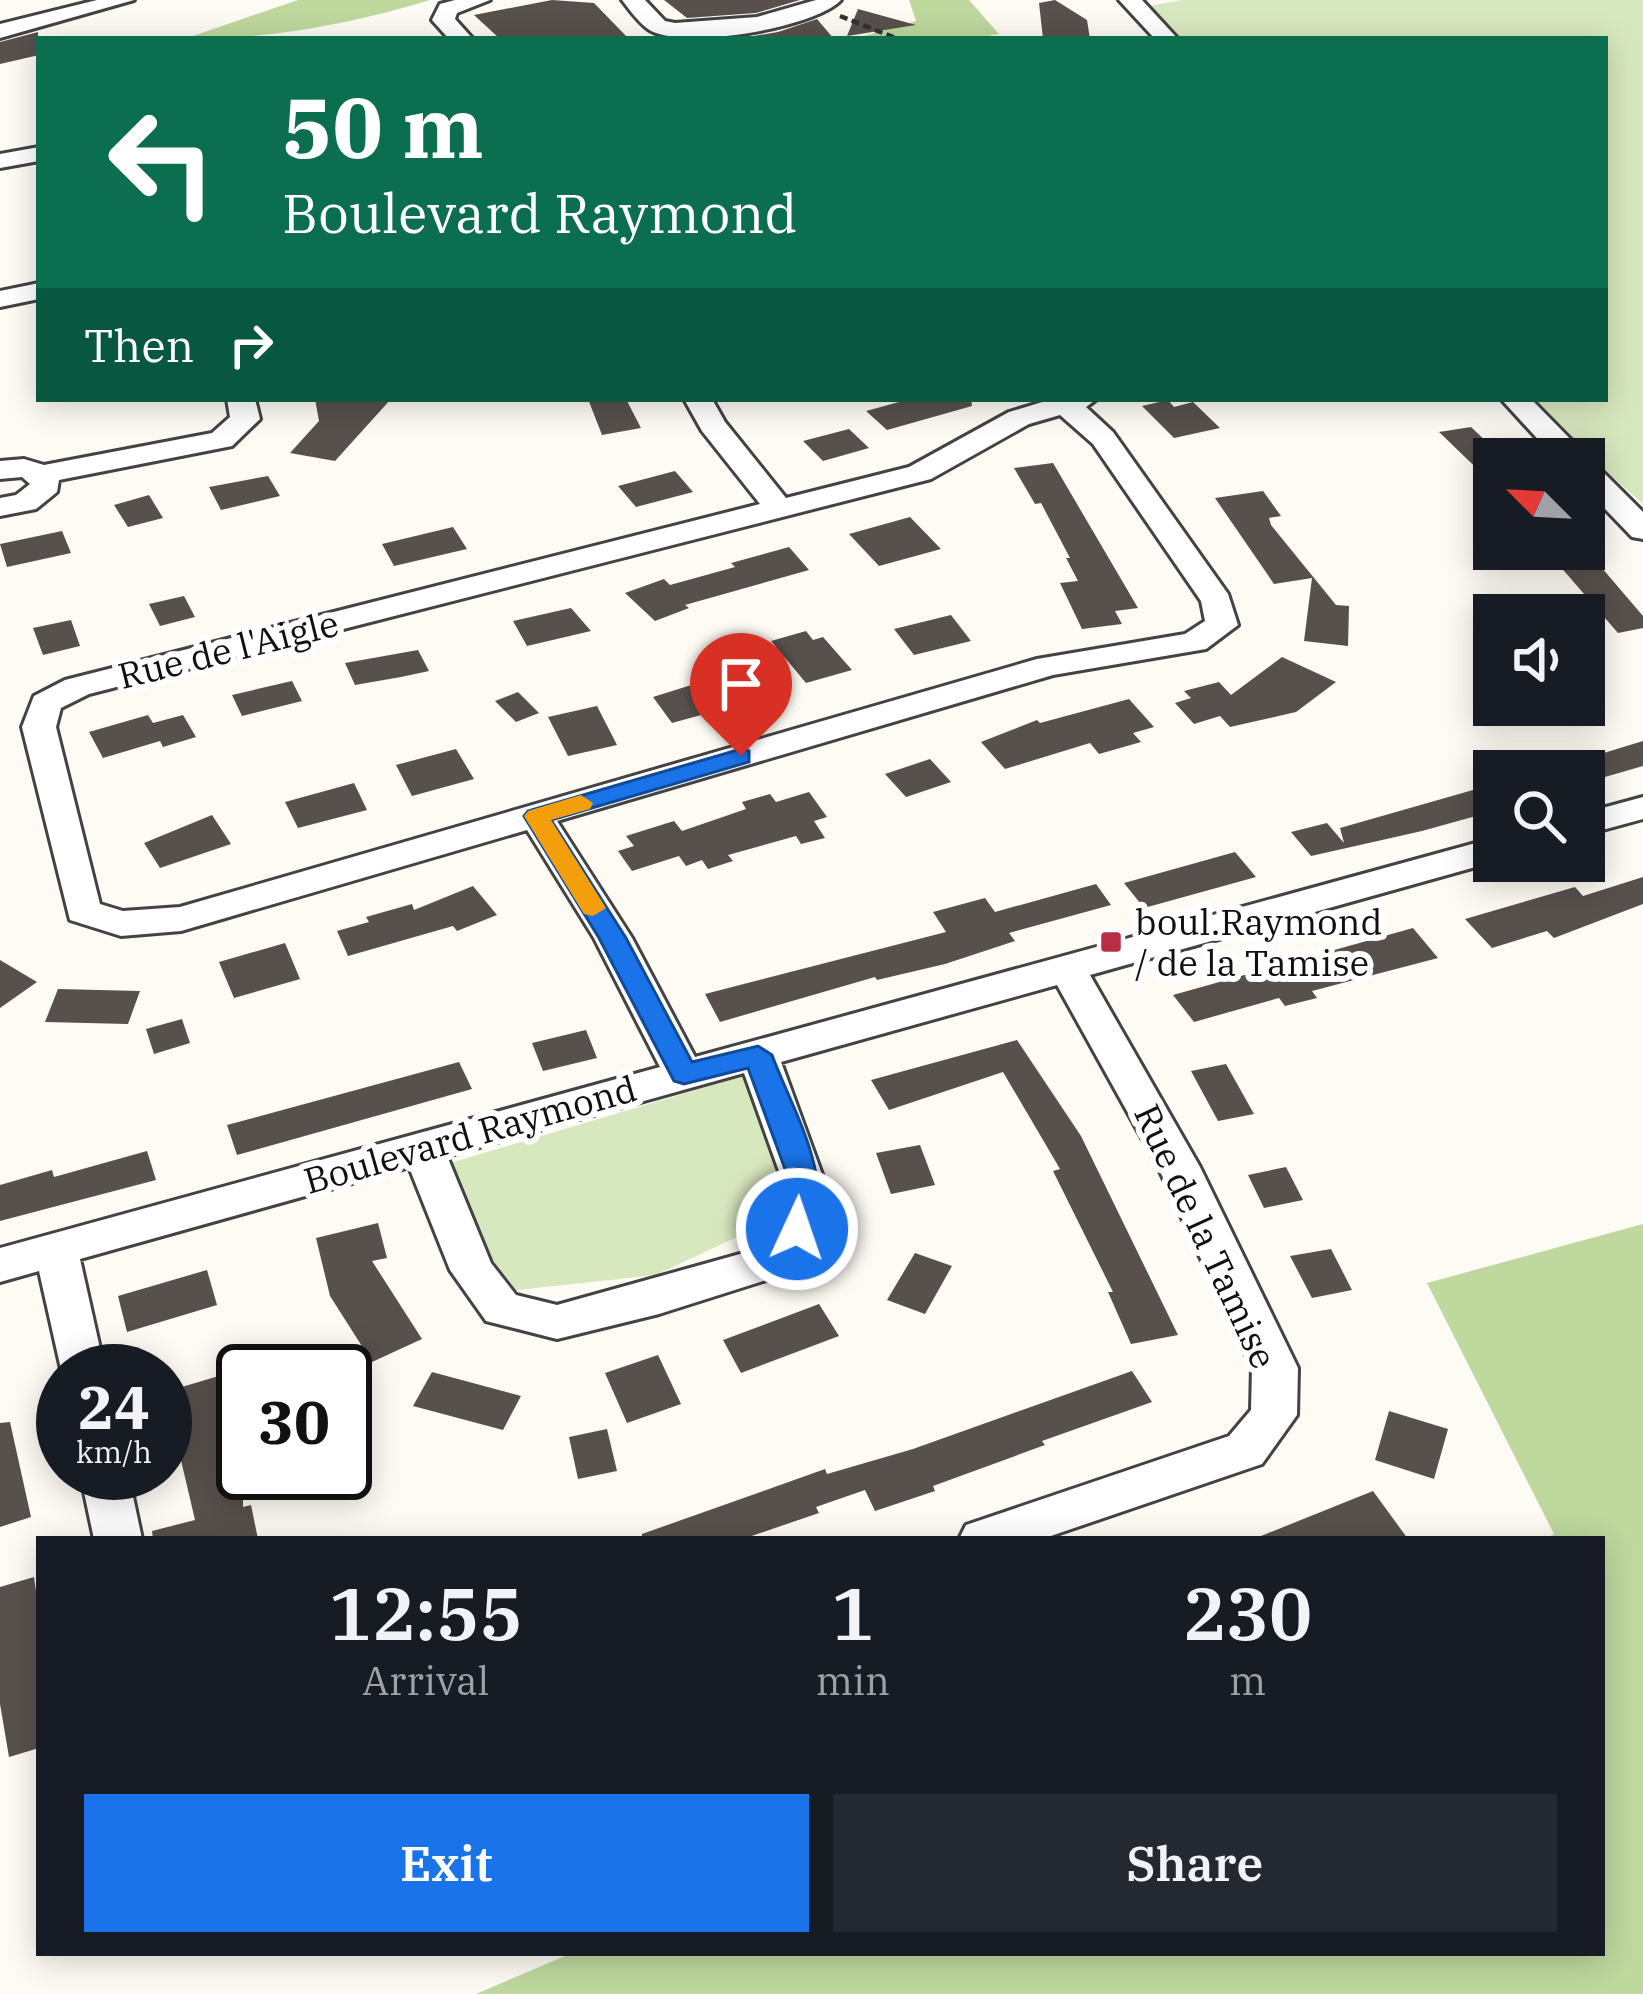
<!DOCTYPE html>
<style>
:root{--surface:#171b24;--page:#242831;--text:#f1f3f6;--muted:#9ea1a6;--accent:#1a73e8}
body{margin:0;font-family:"IBM Plex Serif",serif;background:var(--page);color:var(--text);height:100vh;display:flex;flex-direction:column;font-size:45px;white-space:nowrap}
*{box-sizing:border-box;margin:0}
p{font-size:39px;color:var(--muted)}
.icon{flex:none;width:66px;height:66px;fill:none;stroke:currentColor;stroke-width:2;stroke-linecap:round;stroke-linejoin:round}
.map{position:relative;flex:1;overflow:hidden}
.side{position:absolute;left:36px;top:1536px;width:1569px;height:420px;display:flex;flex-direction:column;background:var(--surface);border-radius:0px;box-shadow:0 6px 30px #0003}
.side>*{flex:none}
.hud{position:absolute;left:36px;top:36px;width:1572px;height:366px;border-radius:0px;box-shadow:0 6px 30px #0003;background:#0b6e4f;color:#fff;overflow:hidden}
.needle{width:78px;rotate:294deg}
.tools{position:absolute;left:1473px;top:438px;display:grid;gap:24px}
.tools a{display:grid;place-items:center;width:132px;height:132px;border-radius:0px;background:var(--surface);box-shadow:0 6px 30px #0003;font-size:60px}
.speed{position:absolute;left:36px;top:1344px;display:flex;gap:24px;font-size:60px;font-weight:700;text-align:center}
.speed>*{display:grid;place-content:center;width:156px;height:156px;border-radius:50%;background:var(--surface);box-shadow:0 6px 30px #0003;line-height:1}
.speed small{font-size:30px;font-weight:400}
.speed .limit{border:6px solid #111;border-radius:18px;background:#fff;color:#111}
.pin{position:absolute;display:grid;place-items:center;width:102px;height:102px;color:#fff;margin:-123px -51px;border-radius:50% 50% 50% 0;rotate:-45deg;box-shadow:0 0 12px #0007}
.pin .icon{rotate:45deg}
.me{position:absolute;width:132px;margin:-66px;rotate:3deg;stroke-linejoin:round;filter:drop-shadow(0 0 9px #0008)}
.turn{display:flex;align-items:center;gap:42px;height:252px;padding:0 48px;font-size:54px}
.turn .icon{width:156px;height:156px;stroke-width:2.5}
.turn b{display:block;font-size:84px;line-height:102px}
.then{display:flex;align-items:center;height:114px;padding:0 48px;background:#0003;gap:24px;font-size:45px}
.eta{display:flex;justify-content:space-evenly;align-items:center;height:204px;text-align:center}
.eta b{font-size:72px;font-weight:600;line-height:84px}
.action{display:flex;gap:24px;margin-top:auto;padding:24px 48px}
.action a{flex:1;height:138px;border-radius:0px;background:var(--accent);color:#fff;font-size:48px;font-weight:600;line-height:138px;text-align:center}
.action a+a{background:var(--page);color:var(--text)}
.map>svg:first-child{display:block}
</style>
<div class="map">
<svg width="1643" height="1994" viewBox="0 0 1643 1994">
<rect width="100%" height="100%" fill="#fefbf4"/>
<!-- green -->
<path fill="#d8e8be" d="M1182 0H1643V504L1525 399H1605V39H1165L1138 8Z
M757 1072 794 1210 656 1275 499 1292 423 1171Z"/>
<!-- forest -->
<path fill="#bed89e" d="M298 0H430C348 25 269 39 184 39Z
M909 0H969L999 34 970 39H855L916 21Z
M1643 1224V1994H476L572 1953H1602V1539H1545L1554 1534 1427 1283Z"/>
<!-- building -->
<path fill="#58504d" d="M552 0 594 3 629 39H500L474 15Z
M664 0H800L756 13 687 18Z
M1055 0 1087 20 1090 39H1043L1039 3Z
M858 9 916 25 847 36Z
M817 19 834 39H736L778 32Z
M38 32 39 55 0 64V42Z
M315 399H391L335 461 290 453 319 421Z
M588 399H626L641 428 602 435Z
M910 399H971L972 406 887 430 866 411Z
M1168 400 1174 407 1193 402 1220 428 1174 438 1142 406Z
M1471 427 1494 449V485L1439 432Z
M849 429 869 448 823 461 803 441Z
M1053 463 1138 608 1115 611 1122 624 1082 629 1060 583 1078 581 1066 558H1070L1041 503 1035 504 1014 468Z
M675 471 693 492 636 507 618 486Z
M268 476 280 496 221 510 209 487Z
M1263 491 1281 516 1269 518 1271 525 1336 605 1349 606 1348 646 1304 641 1312 578 1274 584 1215 498Z
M149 495 163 518 128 527 114 505Z
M910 517 941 549 879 566 849 534Z
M453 527 467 549 394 566 382 544Z
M62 531 71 553 7 567 0 544Z
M789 547 809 570 685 605 689 608 655 621 625 593 664 579 670 585 735 567 731 563Z
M1545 549 1590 554 1643 616V628L1618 633Z
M184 596 195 617 160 626 149 604Z
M571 608 591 631 527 646 513 621Z
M951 615 971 641 914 655 894 629Z
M71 620 80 646 43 655 33 628Z
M806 631 813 640 823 637 852 670 806 683 771 641Z
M418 650 429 671 401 677 355 685 345 663Z
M1282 657 1336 682 1296 712 1230 727 1220 716 1194 724 1175 703 1191 698 1184 691 1219 682 1231 695Z
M720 676 741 704 672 723 653 697Z
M292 681 302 701 242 716 232 695Z
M518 692 539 713 516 722 495 701Z
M1129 699 1154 727 1133 733 1141 742 1099 754 1090 743 1005 769 981 742 1037 720 1040 723Z
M597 706 617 745 568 756 548 717Z
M148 715 153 723 183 715 196 737 163 747 160 741 103 758 89 732Z
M1643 741V766L1584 783V759Z
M456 749 474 779 412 796 396 765Z
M930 759 951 782 906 797 885 774Z
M354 783 367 810 298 828 285 802Z
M1494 784V811L1422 831 1311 856 1291 832 1327 823 1344 843 1340 828Z
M809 792 827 817 814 821 825 838 801 844 796 836 728 855 733 861 708 869 702 860 686 866 679 856 632 871 618 851 634 846 626 836 674 821 682 831 746 809 742 802 770 794 776 802Z
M212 815 231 844 160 868 144 843Z
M1235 852 1256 877 1144 908 1124 883Z
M1643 877V904L1554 938 1547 931 1492 948 1465 919 1575 887 1583 896Z
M1096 884 1111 905 1009 933 1015 941 945 964 877 980 875 977 720 1022 705 994 946 932 933 912 985 898 995 912Z
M473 886 497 915 457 931 453 926 348 956 337 931 369 922 366 917 412 904 414 910Z
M1413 928 1438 958 1312 991 1317 998 1285 1006 1279 998 1194 1022 1173 995Z
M285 943 300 979 234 998 219 962Z
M0 960 37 982 0 1008Z
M58 989 140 991 128 1024 45 1022Z
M182 1019 190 1043 154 1054 146 1029Z
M586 1030 597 1058 543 1071 532 1043Z
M1017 1040 1081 1136 1178 1335 1131 1344 1108 1292H1113L1053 1171 1060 1169 1003 1072 889 1110 871 1080Z
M459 1062 472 1089 237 1155 227 1125Z
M1226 1064 1254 1114 1218 1121 1191 1071Z
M920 1145 935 1185 891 1194 876 1153Z
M147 1151 156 1180 0 1221V1185L52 1170 54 1177Z
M1286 1167 1303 1200 1264 1208 1248 1175Z
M378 1223 387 1258 372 1261 422 1339 372 1362 330 1296 316 1238Z
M1331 1249 1352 1290 1312 1298 1290 1256Z
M915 1253 952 1266 925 1314 887 1300Z
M207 1270 217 1305 127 1332 118 1296Z
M819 1304 839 1336 741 1373 723 1340Z
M658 1355 681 1404 627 1423 605 1373Z
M1132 1371 1152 1402 1042 1441 1045 1445 933 1486 935 1491 875 1511 865 1490 816 1507 819 1513 743 1539H642V1534L825 1469 827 1474 913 1449Z
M432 1372 521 1396 503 1430 413 1406Z
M222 1375 243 1447V1507L251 1505 258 1539H153L152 1531 195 1520 165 1392Z
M1389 1411 1448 1429 1434 1479 1375 1460Z
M10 1422 31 1517 0 1527V1423Z
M607 1429 617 1471 578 1479 569 1437Z
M1373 1491 1408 1539H1256V1538Z
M34 1577 39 1613V1748L9 1757 0 1704V1587Z"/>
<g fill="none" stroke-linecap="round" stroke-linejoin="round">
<!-- minor casing -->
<g stroke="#434343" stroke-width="6">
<path id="minor" d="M97 0H134L0 38V24Z
M455 0H490L457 13 455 19 473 39H449L432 20 440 4Z
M622 0H645L665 21 675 23 757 17 816 0H841C815 28 680 51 648 29 638 22 629 9 622 0Z
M1119 0H1142L1178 39H1155Z
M39 147V161L0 168V154Z
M39 283V299L0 307V291Z
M227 399H255L260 419 232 446 59 480 57 492 36 509 0 516V498L16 495 30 484 22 477 0 479V461L24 459 44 465 212 433 230 417Z
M684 399H712L725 422 786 498 909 467 1009 412 1052 399H1097L1086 407 1113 432 1228 594 1238 625 1206 649 1053 675 557 821 632 938 695 1057 1494 838 1497 861 1090 975 1200 1167 1298 1368 1297 1415 1262 1464 1042 1539H959L966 1525 1229 1436 1251 1410 1252 1368 1158 1167 1057 985 781 1062 827 1188 818 1229 788 1273 659 1314 557 1339 486 1321 450 1270 409 1167 80 1259 105 1371H63V1378L39 1271 0 1282V1248L660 1067 594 938 527 830 181 931 121 936 70 920 22 727 34 696 65 680 760 504 702 431ZM1060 415 1093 444 1201 601 1205 621 1185 634 1037 659 180 907 123 911 100 904 56 727 61 708 89 694 931 479 1029 424ZM744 1073 785 1188 777 1224 758 1249 557 1305 516 1295 491 1263 447 1156Z
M1501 399H1531L1584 453 1586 462 1595 464 1643 512V539L1632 537 1584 487V459H1556Z
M1643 797V819L1584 835V813Z
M80 1473H128L142 1539H94Z"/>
</g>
<!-- path -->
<path stroke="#323232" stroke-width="4.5" stroke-dasharray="8 4.5" stroke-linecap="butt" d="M840 16 898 39"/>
<!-- minor -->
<use href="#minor" fill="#fff" fill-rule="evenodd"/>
</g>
<!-- route -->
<path fill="#1a73e8" stroke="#114b97" stroke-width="3" d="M741 749 749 751V762L551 820 626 938 692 1062 758 1046 772 1055C792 1110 838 1181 808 1237H786L782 1229 792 1188 748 1068 684 1084 674 1081 599 938 524 816 528 811Z"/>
<!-- slow -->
<path fill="#f59e0b" d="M581 795 593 803 590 809 551 820 606 908 593 916 584 914 524 816 528 811Z"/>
<!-- markers -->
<rect fill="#b92e44" stroke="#fff" stroke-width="4.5" x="1099" y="930" width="24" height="24" rx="6"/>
<g text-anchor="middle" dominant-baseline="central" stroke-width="12" stroke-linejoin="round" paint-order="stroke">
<!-- street labels -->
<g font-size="36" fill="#101010" stroke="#fff">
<text transform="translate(228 649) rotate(-14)">Rue de l'Aigle</text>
<text transform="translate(470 1134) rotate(-16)">Boulevard Raymond</text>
<text transform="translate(1206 1236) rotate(65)">Rue de la Tamise</text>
</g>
<!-- poi labels -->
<g font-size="36" fill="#101010" stroke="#fff" text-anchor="start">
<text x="1135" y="921">boul.Raymond<tspan x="1135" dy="41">/ de la Tamise</tspan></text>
</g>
</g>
</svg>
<div class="tools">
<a><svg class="needle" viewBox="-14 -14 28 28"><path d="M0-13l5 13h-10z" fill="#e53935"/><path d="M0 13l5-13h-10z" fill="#9ea1a6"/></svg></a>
<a><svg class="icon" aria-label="sound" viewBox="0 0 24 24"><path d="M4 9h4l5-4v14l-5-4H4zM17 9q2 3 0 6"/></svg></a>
<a><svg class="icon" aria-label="search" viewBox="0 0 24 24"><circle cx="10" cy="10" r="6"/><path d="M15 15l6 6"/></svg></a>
</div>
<div class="speed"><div>24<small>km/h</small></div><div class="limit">30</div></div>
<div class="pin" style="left:741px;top:756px;background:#d93025"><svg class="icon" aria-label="arrive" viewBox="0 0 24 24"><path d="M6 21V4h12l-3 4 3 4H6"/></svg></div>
<svg class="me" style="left:797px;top:1229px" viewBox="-20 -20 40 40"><circle r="17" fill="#1a73e8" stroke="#fff" stroke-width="3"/><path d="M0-11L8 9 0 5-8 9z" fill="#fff"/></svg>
<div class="hud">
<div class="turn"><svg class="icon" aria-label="left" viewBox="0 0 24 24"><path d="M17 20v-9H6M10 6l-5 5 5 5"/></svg><div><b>50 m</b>Boulevard Raymond</div></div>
<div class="then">Then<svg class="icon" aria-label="right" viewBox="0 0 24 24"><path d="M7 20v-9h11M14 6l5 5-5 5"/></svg></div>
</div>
<section class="side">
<div class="eta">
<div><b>12:55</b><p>Arrival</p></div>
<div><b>1</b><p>min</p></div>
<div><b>230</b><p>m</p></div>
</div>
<div class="action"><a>Exit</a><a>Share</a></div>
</section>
</div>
